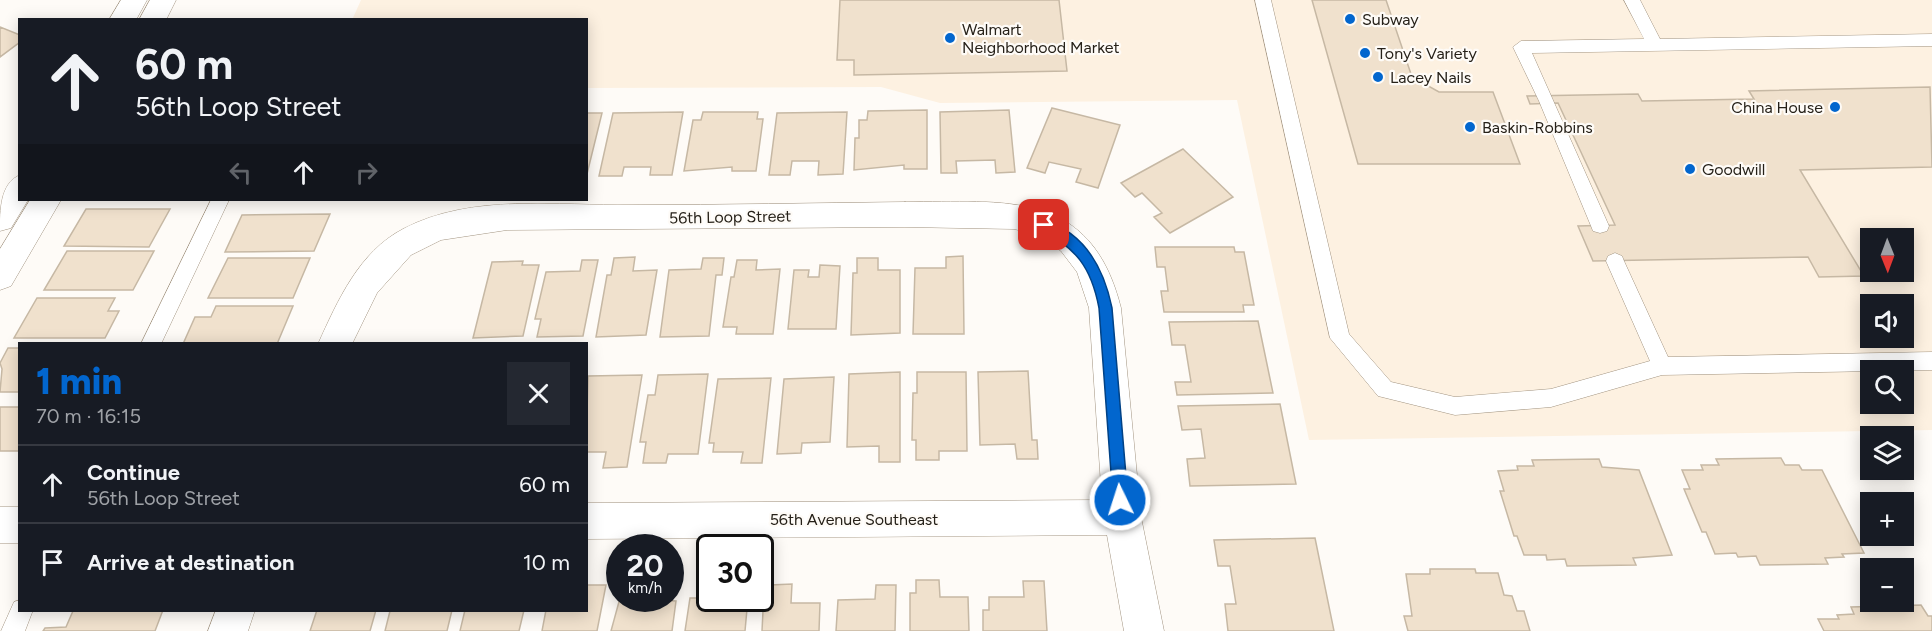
<!DOCTYPE html>
<meta charset="utf-8">
<style>
:root{--surface:#171b24;--page:#242831;--text:#f1f3f6;--muted:#9ea1a6;--line:#363941;--accent:#0266ce}
body{margin:0;font-family:Figtree,sans-serif;background:var(--page);color:var(--text);height:100vh;display:flex;flex-direction:column;font-size:22px;white-space:nowrap}
*{box-sizing:border-box;margin:0}
p{font-size:20px;color:var(--muted)}
.icon{flex:none;width:33px;height:33px;fill:none;stroke:currentColor;stroke-width:2;stroke-linecap:round;stroke-linejoin:round}
.map{position:relative;flex:1;overflow:hidden}
.panel{position:absolute;left:18px;top:342px;width:570px;height:270px;display:flex;flex-direction:column;background:var(--surface);border-radius:0px;box-shadow:0 3px 15px #0003}
.panel>*{flex:none}
.hud{position:absolute;left:18px;top:18px;width:570px;height:183px;border-radius:0px;box-shadow:0 3px 15px #0003;background:#171b24;color:var(--text);overflow:hidden}
.needle{width:39px;rotate:179deg}
.controls{position:absolute;left:1860px;top:228px;display:grid;gap:12px}
.controls a{display:grid;place-items:center;width:54px;height:54px;border-radius:0px;background:var(--surface);box-shadow:0 3px 15px #0003;font-size:30px}
.speed{position:absolute;left:606px;top:534px;display:flex;gap:12px;font-size:30px;font-weight:700;text-align:center}
.speed>*{display:grid;place-content:center;width:78px;height:78px;border-radius:50%;background:var(--surface);box-shadow:0 3px 15px #0003;line-height:1}
.speed small{font-size:15px;font-weight:400}
.speed .limit{border:3px solid #111;border-radius:9px;background:#fff;color:#111}
.pin{position:absolute;display:grid;place-items:center;width:51px;height:51px;color:#fff;margin:-26px;border-radius:12px;box-shadow:0 3px 9px #0006}
.me{position:absolute;width:66px;margin:-33px;rotate:356deg;stroke-linejoin:round;filter:drop-shadow(0 0 4px #0008)}
.turn{display:flex;align-items:center;gap:21px;height:126px;padding:0 18px;font-size:27px}
.turn .icon{width:78px;height:78px;stroke-width:2.5}
.turn b{display:block;font-size:42px;line-height:51px}
.lanes{display:flex;align-items:center;height:57px;padding:0 18px;background:#0003;justify-content:center;gap:30px;direction:ltr}
.lanes .off{opacity:.35}
.round{display:grid;place-items:center;flex:none;width:63px;height:63px;border-radius:0px;background:var(--page)}
.headline{display:flex;align-items:center;justify-content:space-between;height:102px;padding:0 18px}
h1{font-size:36px;font-weight:800;line-height:45px;color:var(--accent)}
ul{padding:0;list-style:none}
li{display:flex;align-items:center;gap:18px;height:78px;padding:0 18px;border-top:2px solid var(--line)}
li div{flex:1}
li b{display:block;font-size:22px}
li em{font-style:normal}
.map>svg:first-child{display:block}
</style>
<div class="map">
<svg width="1932" height="631" viewBox="0 0 1932 631">
<rect width="100%" height="100%" fill="#fefbf7"/>
<!-- built -->
<path fill="#fdf1e1" fill-rule="evenodd" d="M361 0H1932V430L1309 440 1237 100 940 103 881 87 587 88 586 20H352ZM1870 238H1904V272H1870ZM1870 304H1904V338H1870ZM1870 370H1904V404H1870Z"/>
<!-- building -->
<path fill="#f0e1cd" stroke="#c6b8a4" stroke-width="1.5" d="M840 0H1059L1067 71 854 75V60H837Z
M1312 0H1386L1412 77 1439 92H1493L1520 164H1358Z
M0 27 20 35V42L0 57Z
M1930 87 1932 167 1800 170 1864 276 1819 277 1808 257 1593 261 1578 226 1615 225 1558 103 1530 104 1527 96 1638 94 1642 101 1754 99 1749 91Z
M1052 108 1120 125 1098 188 1076 182 1081 169 1049 162 1045 173 1027 168Z
M927 110V169H904V165L854 170 855 138H859V120H867L868 111Z
M1009 110 1015 172 996 173 995 160 956 161 957 173H941L940 112Z
M683 112 672 175H650L651 167H624L622 176H599L613 113Z
M703 112H758L757 119H763L756 171H732V167L684 171 693 120H701Z
M847 112 843 174 818 175 819 161H792L790 175H769L777 113Z
M586 113H602L586 178Z
M1183 149 1233 197 1170 233 1154 217 1162 213 1142 193 1135 197 1121 183Z
M86 209H170L149 247 64 246Z
M330 214 314 251 225 252 242 215Z
M1155 247H1234L1235 252H1244L1254 305H1243L1244 312H1164L1161 291H1168L1165 267H1157Z
M67 251H154L133 290H44Z
M963 256 964 334H913L915 268H946V257Z
M635 257 633 271 657 270 646 335 596 337 607 275H611L614 258Z
M228 258H310L293 298H208Z
M703 258H724L722 275H716L709 336 660 337 669 270 701 269Z
M857 258H878V270H900V333L851 335 853 273H857Z
M582 260H598L583 336 537 337 541 319H535L546 272 580 271Z
M737 260H757L756 270 780 269 773 334H736L737 327H723L731 277H734Z
M523 261 522 265H539L523 336 473 338 492 262Z
M820 265 840 266 836 329H788L794 270H809L808 277H819Z
M37 298H115L108 311H119L105 338H14Z
M216 306H293L277 344H183L195 317H211Z
M1258 321 1273 393 1177 395 1175 382H1191L1185 345H1172L1169 322Z
M8 348H20V392H0L2 369 0 363Z
M1028 371 1032 440H1037L1038 459H1017L1015 444 980 445 978 372Z
M900 372V462H879V446L847 447 849 374Z
M917 372H966L967 451H939V460H916V440H912L913 393H917Z
M708 374 698 454H668L666 463H643L646 442H640L648 395H655L658 375Z
M642 375 627 467 603 468 606 452H586L588 376Z
M834 377 830 442 802 443 801 453 777 454 784 379Z
M771 378 762 463H741L743 452H713L714 443H709L718 379Z
M1280 404 1296 484 1190 486 1187 459 1205 458 1201 429 1182 430 1178 406Z
M0 407H20V451H0Z
M1781 458 1785 465H1799L1802 470H1822L1864 553 1842 554 1844 557 1825 558 1828 564 1760 565 1756 556 1738 557 1736 553 1715 554 1706 532H1702L1684 489H1690L1682 470H1703L1701 465H1719L1716 459Z
M1599 459 1602 467 1639 470 1672 555 1633 558 1636 565 1567 566 1565 559 1547 560 1546 555H1524L1517 536H1514L1500 491H1504L1498 471 1518 470 1517 466H1534L1532 460Z
M1315 538 1334 631H1228L1225 604H1236L1230 566H1218L1214 540Z
M1430 569H1475L1476 573H1498L1504 595 1512 596 1517 611H1524L1530 631H1408L1404 616H1412L1406 574H1430Z
M916 580H939L940 597H968L969 631H910V593H916Z
M1023 581H1044L1047 631H983V610H989V597H1024Z
M792 584 791 603H820L819 631H762L763 611H768L770 585Z
M586 585H606L597 631H542L546 610H586Z
M876 585H896L895 631H836L838 600 875 599Z
M620 598 676 601 672 631H611Z
M690 598H748L745 631H685Z
M1921 605 1928 616H1932V631H1824L1818 619H1839L1837 615 1854 614 1851 607Z
M163 610 155 631H43L45 628 66 627 73 611Z
M317 610H376L370 631H310Z
M452 610 447 631H385L390 611Z
M465 610H524L519 631H460Z"/>
<g fill="none" stroke-linecap="round" stroke-linejoin="round">
<!-- service casing -->
<g stroke="#a29481" stroke-width="1">
<path id="service" d="M1255 0H1271L1349 334 1391 382 1455 397 1551 389 1650 361 1606 261 1608 256 1615 253 1622 256 1624 261 1668 357 1932 352V370L1662 375 1551 407 1455 415 1378 396 1330 338Z
M1624 0H1640L1660 39 1932 34V46L1532 53 1609 226 1607 231 1600 233 1593 231 1591 226 1539 101 1513 47 1521 41 1644 39Z
M211 200H229L161 344H141Z
M20 600V610H33L25 631H1L14 602Z"/>
</g>
<!-- minor casing -->
<g stroke="#a29481" stroke-width="1">
<path id="minor" d="M905 202C1005 202 1091 188 1121 308L1141 517 1164 631H1124L1107 535 586 539V503L1102 500 1089 308 1077 272 1061 251 1036 234 1014 229 905 227 507 230 441 240 411 255 377 293 352 344H318C338 300 359 252 403 229 471 193 558 206 632 205 723 205 814 203 905 202Z
M0 507H20V543H0Z
M216 610H255L248 631H208Z"/>
</g>
<!-- tertiary casing -->
<g stroke="#a29481" stroke-width="1">
<path id="tertiary" d="M121 0H147L136 20H109Z
M150 0H176L166 20H139Z
M20 175V200H28L11 228 0 231C0 210 0 183 20 175Z
M30 200H61L11 286 0 290V249Z"/>
</g>
<!-- service -->
<use href="#service" fill="#fff" fill-rule="evenodd"/>
<!-- minor -->
<use href="#minor" fill="#fff" fill-rule="evenodd"/>
<!-- tertiary -->
<use href="#tertiary" fill="#fff" fill-rule="evenodd"/>
</g>
<!-- route -->
<path fill="#0266ce" stroke="#014286" stroke-width="1.5" d="M1044 220C1085 233 1104 269 1112 308L1128 500 1126 505 1120 507 1115 505 1113 500 1099 308C1091 266 1076 249 1040 228V221Z"/>
<!-- markers -->
<g fill="#0266ce" stroke="#fefbf7" stroke-width="2">
<circle cx="1350" cy="19" r="6"/>
<circle cx="950" cy="38" r="6"/>
<circle cx="1365" cy="53" r="6"/>
<circle cx="1378" cy="77" r="6"/>
<circle cx="1835" cy="107" r="6"/>
<circle cx="1470" cy="127" r="6"/>
<circle cx="1690" cy="169" r="6"/>
</g>
<g text-anchor="middle" dominant-baseline="central" stroke-width="4.5" stroke-linejoin="round" paint-order="stroke">
<!-- poi labels -->
<g font-size="16" fill="#262119" stroke="#fefbf7" text-anchor="start">
<text x="1362" y="19">Subway</text>
<text x="962" y="29">Walmart<tspan x="962" dy="18">Neighborhood Market</tspan></text>
<text x="1377" y="53">Tony's Variety</text>
<text x="1390" y="77">Lacey Nails</text>
<text x="1823" y="107" text-anchor="end">China House</text>
<text x="1482" y="127">Baskin-Robbins</text>
<text x="1702" y="169">Goodwill</text>
</g>
<!-- street labels -->
<g font-size="16" fill="#262119" stroke="#fefbf7">
<text transform="translate(730 217) rotate(-1)">56th Loop Street</text>
<text x="854" y="519">56th Avenue Southeast</text>
</g>
</g>
</svg>
<div class="controls">
<a><svg class="needle" viewBox="-14 -14 28 28"><path d="M0-13l5 13h-10z" fill="#e53935"/><path d="M0 13l5-13h-10z" fill="#9ea1a6"/></svg></a>
<a><svg class="icon" aria-label="sound" viewBox="0 0 24 24"><path d="M4 9h4l5-4v14l-5-4H4zM17 9q2 3 0 6"/></svg></a>
<a><svg class="icon" aria-label="search" viewBox="0 0 24 24"><circle cx="10" cy="10" r="6"/><path d="M15 15l6 6"/></svg></a>
<a><svg class="icon" aria-label="layers" viewBox="0 0 24 24"><path d="M12 4l9 5-9 5-9-5zM3 14l9 5 9-5"/></svg></a>
<a>+</a>
<a>−</a>
</div>
<div class="speed"><div>20<small>km/h</small></div><div class="limit">30</div></div>
<div class="pin" style="left:1044px;top:225px;background:#d93025"><svg class="icon" aria-label="arrive" viewBox="0 0 24 24"><path d="M6 21V4h12l-3 4 3 4H6"/></svg></div>
<svg class="me" style="left:1120px;top:500px" viewBox="-20 -20 40 40"><circle r="17" fill="#0266ce" stroke="#fff" stroke-width="3"/><path d="M0-11L8 9 0 5-8 9z" fill="#fff"/></svg>
<div class="hud">
<div class="turn"><svg class="icon" aria-label="ahead" viewBox="0 0 24 24"><path d="M12 20V5M6 11l6-6 6 6"/></svg><div><b>60 m</b>56th Loop Street</div></div>
<div class="lanes"><svg class="icon off" aria-label="left" viewBox="0 0 24 24"><path d="M17 20v-9H6M10 6l-5 5 5 5"/></svg><svg class="icon" aria-label="ahead" viewBox="0 0 24 24"><path d="M12 20V5M6 11l6-6 6 6"/></svg><svg class="icon off" aria-label="right" viewBox="0 0 24 24"><path d="M7 20v-9h11M14 6l5 5-5 5"/></svg></div>
</div>
<section class="panel">
<div class="headline"><div><h1>1 min</h1><p>70 m · 16:15</p></div><a class="round"><svg class="icon" aria-label="close" viewBox="0 0 24 24"><path d="M6 6l12 12M18 6L6 18"/></svg></a></div>
<ul>
<li><svg class="icon" aria-label="ahead" viewBox="0 0 24 24"><path d="M12 20V5M6 11l6-6 6 6"/></svg><div><b>Continue</b><p>56th Loop Street</p></div><em>60 m</em></li>
<li><svg class="icon" aria-label="arrive" viewBox="0 0 24 24"><path d="M6 21V4h12l-3 4 3 4H6"/></svg><div><b>Arrive at destination</b></div><em>10 m</em></li>
</ul>
</section>
</div>
